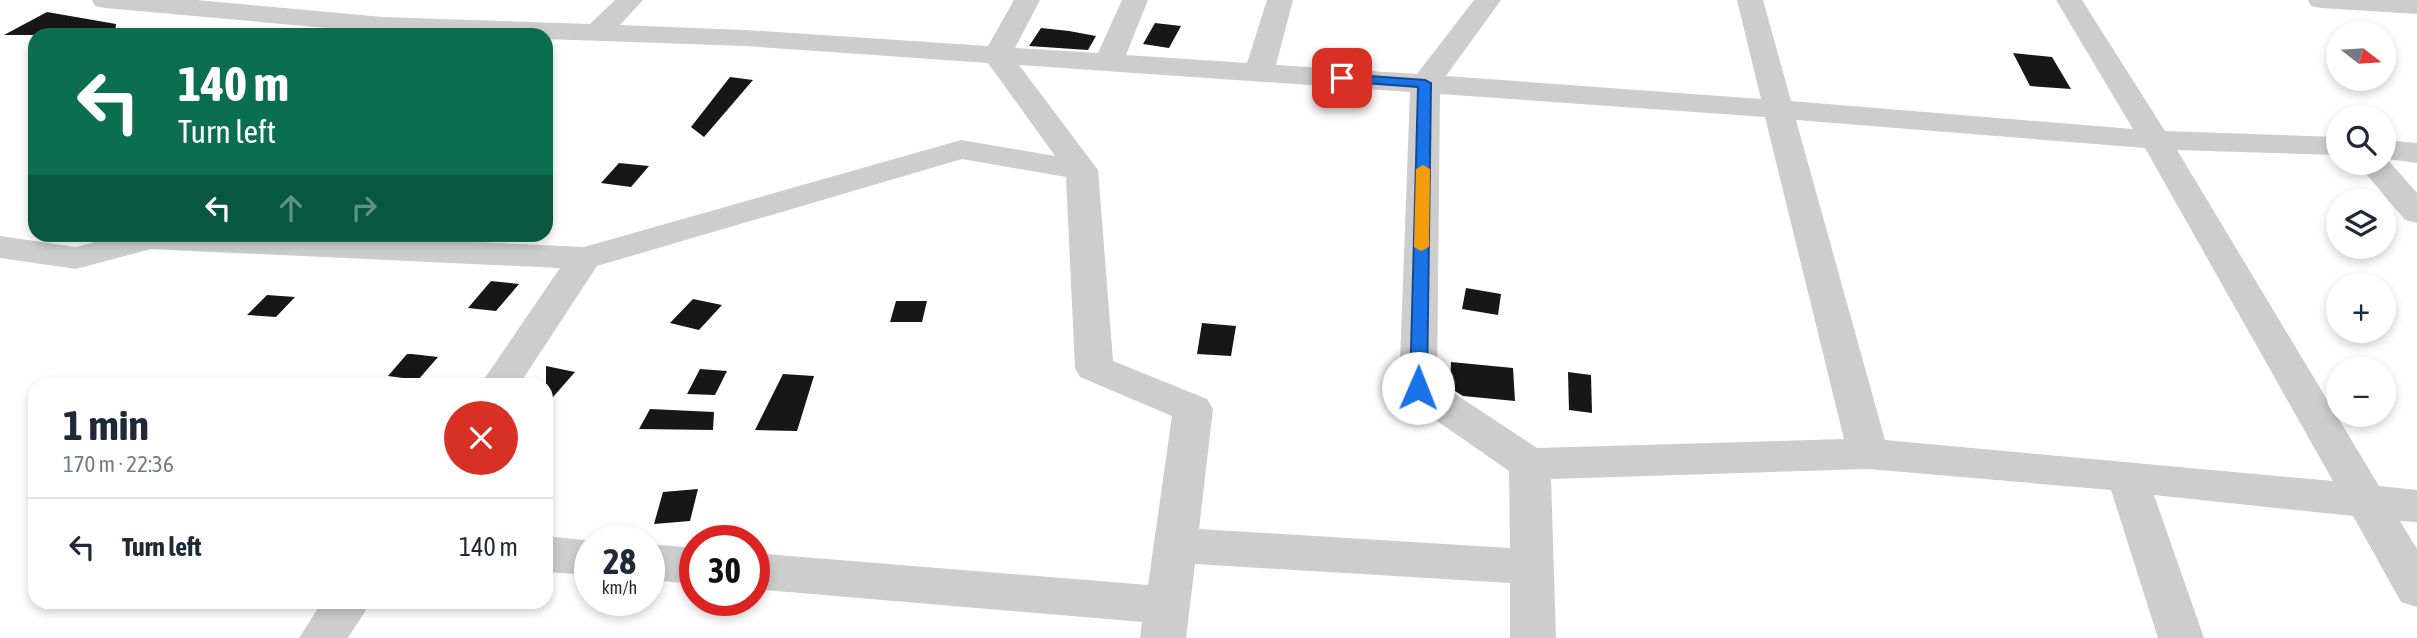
<!DOCTYPE html>
<meta charset="utf-8">
<style>
:root{--surface:#fff;--page:#f2f2f3;--text:#1f2937;--muted:#747a83;--line:#e0e1e3}
body{margin:0;font-family:"Asap Condensed",sans-serif;background:var(--page);color:var(--text);height:100vh;display:flex;flex-direction:column;font-size:26px;white-space:nowrap}
*{box-sizing:border-box;margin:0}
p{font-size:23px;color:var(--muted)}
.icon{flex:none;width:38px;height:38px;fill:none;stroke:currentColor;stroke-width:2;stroke-linecap:round;stroke-linejoin:round}
.map{position:relative;flex:1;overflow:hidden}
.details{position:absolute;left:28px;top:378px;width:525px;height:231px;display:flex;flex-direction:column;background:var(--surface);border-radius:21px;box-shadow:0 4px 10px #0003}
.details>*{flex:none}
.hud{position:absolute;left:28px;top:28px;width:525px;height:214px;border-radius:21px;box-shadow:0 4px 10px #0003;background:#0b6e4f;color:#fff;overflow:hidden}
.needle{width:46px;rotate:107deg}
.controls{position:absolute;left:2326px;top:21px;display:grid;gap:14px}
.controls a{display:grid;place-items:center;width:70px;height:70px;border-radius:50%;background:var(--surface);box-shadow:0 4px 10px #0003;font-size:35px}
.speed{position:absolute;left:574px;top:525px;display:flex;gap:14px;font-size:35px;font-weight:700;text-align:center}
.speed>*{display:grid;place-content:center;width:91px;height:91px;border-radius:50%;background:var(--surface);box-shadow:0 4px 10px #0003;line-height:1}
.speed small{font-size:18px;font-weight:400}
.speed .limit{border:10px solid #d22;background:#fff;color:#111}
.pin{position:absolute;display:grid;place-items:center;width:60px;height:60px;color:#fff;margin:-30px;border-radius:14px;box-shadow:0 4px 10px #0006}
.me{position:absolute;width:77px;margin:-38px;rotate:1deg;stroke-linejoin:round;filter:drop-shadow(0 0 5px #0008)}
.turn{display:flex;align-items:center;gap:24px;height:147px;padding:0 35px;font-size:32px}
.turn .icon{width:91px;height:91px;stroke-width:2.5}
.turn b{display:block;font-size:49px;line-height:60px}
.lanes{display:flex;align-items:center;height:66px;padding:0 35px;background:#0003;justify-content:center;gap:35px;direction:ltr}
.lanes .off{opacity:.35}
.round{display:grid;place-items:center;flex:none;width:74px;height:74px;border-radius:37px;background:var(--page)}
.summary{display:flex;align-items:center;justify-content:space-between;height:119px;padding:0 35px}
h1{font-size:42px;font-weight:700;line-height:52px}
ul{padding:0;list-style:none}
li{display:flex;align-items:center;gap:21px;height:98px;padding:0 35px;border-top:2px solid var(--line)}
li div{flex:1}
li b{display:block;font-size:26px}
li em{font-style:normal}
.map>svg:first-child{display:block}
</style>
<div class="map">
<svg width="2417" height="638" viewBox="0 0 2417 638">
<rect width="100%" height="100%" fill="#fff"/>
<!-- building -->
<path fill="#171717" d="M47 12 116 24 115 35H4Z
M1155 23 1181 26 1169 48 1143 44Z
M1041 28 1069 31 1096 36 1088 50 1029 46Z
M2013 53 2052 57 2071 89 2030 86Z
M730 77 753 80 704 137 691 127Z
M619 163 649 166 631 187 601 183Z
M491 281 519 284 496 311 468 308Z
M1466 288 1501 294 1498 315 1462 309Z
M267 295 295 297 276 317 247 315Z
M693 299 722 305 699 330 670 323Z
M896 301H927L922 322H890Z
M1202 323 1236 326 1231 356 1197 354Z
M407 354H412L438 357 418 380 388 376Z
M1451 362 1513 368 1515 401 1463 396 1450 388Z
M546 366 575 372 546 405Z
M700 369 727 371 715 395 687 394Z
M1568 372 1591 375 1592 413 1569 410Z
M783 374 814 376 797 431 755 430Z
M650 409 714 412 713 430 639 429Z
M698 489 690 521 654 524 663 492Z"/>
<g fill="none" stroke-linecap="round" stroke-linejoin="round">
<!-- minor -->
<path fill="#cdcdcd" fill-rule="evenodd" d="M92 0H196L383 17 590 24 615 0H643L620 25 745 30 988 46 1014 0H1040L1015 48 1098 53 1122 0H1148L1126 55 1247 63 1267 0H1293L1276 65 1417 74 1474 0H1501L1446 76 1761 99 1737 0H1763L1791 101 2133 129 2056 0H2082L2165 131 2338 137V155L2177 150 2379 486 2417 490V522L2400 521 2417 549V607L2401 602 2353 516 2154 495 2204 638H2158L2111 490 1868 469 1551 479 1556 638H1510V583L1195 564 1186 638H1140L1142 622 754 589V553L1148 585 1172 416 1080 377 1075 368 1066 177 962 159 597 266 519 385H480L560 268 151 249 76 269 0 258V236L76 247 123 234H310L584 247 961 140 1055 156 988 63 745 46 546 39V35L383 33 105 8 95 6ZM1019 65 1410 92 1399 388 1404 398 1509 471 1510 548 1199 529 1213 409 1207 399 1113 361 1098 170ZM1440 94 1765 117 1844 439 1537 448 1437 382ZM1796 120 2145 148 2333 481 1885 440Z
M2308 0H2417V14L2321 8 2311 6Z
M2384 140 2417 143V163L2387 159 2417 193V223L2405 220 2357 163H2384Z
M546 536 594 541H590V575L546 572Z
M649 544 695 548V584L649 580Z
M322 602H371L348 638H299Z"/>
</g>
<!-- route -->
<path fill="#1a73e8" stroke="#114b97" stroke-width="2" d="M1342 74 1425 80 1431 83 1427 388 1418 394 1410 388 1418 87 1337 81 1335 78Z"/>
<!-- slow -->
<path fill="#f59e0b" d="M1423 165 1430 169 1429 247 1421 251 1414 247 1416 169Z"/>
</svg>
<div class="controls">
<a><svg class="needle" viewBox="-14 -14 28 28"><path d="M0-13l5 13h-10z" fill="#e53935"/><path d="M0 13l5-13h-10z" fill="#747a83"/></svg></a>
<a><svg class="icon" aria-label="search" viewBox="0 0 24 24"><circle cx="10" cy="10" r="6"/><path d="M15 15l6 6"/></svg></a>
<a><svg class="icon" aria-label="layers" viewBox="0 0 24 24"><path d="M12 4l9 5-9 5-9-5zM3 14l9 5 9-5"/></svg></a>
<a>+</a>
<a>−</a>
</div>
<div class="speed"><div>28<small>km/h</small></div><div class="limit">30</div></div>
<div class="pin" style="left:1342px;top:78px;background:#d93025"><svg class="icon" aria-label="arrive" viewBox="0 0 24 24"><path d="M6 21V4h12l-3 4 3 4H6"/></svg></div>
<svg class="me" style="left:1418px;top:388px" viewBox="-20 -20 40 40"><circle r="19" fill="#fff"/><path d="M0-13L10 11 0 6-10 11z" fill="#1a73e8"/></svg>
<div class="hud">
<div class="turn"><svg class="icon" aria-label="left" viewBox="0 0 24 24"><path d="M17 20v-9H6M10 6l-5 5 5 5"/></svg><div><b>140 m</b>Turn left</div></div>
<div class="lanes"><svg class="icon" aria-label="left" viewBox="0 0 24 24"><path d="M17 20v-9H6M10 6l-5 5 5 5"/></svg><svg class="icon off" aria-label="ahead" viewBox="0 0 24 24"><path d="M12 20V5M6 11l6-6 6 6"/></svg><svg class="icon off" aria-label="right" viewBox="0 0 24 24"><path d="M7 20v-9h11M14 6l5 5-5 5"/></svg></div>
</div>
<section class="details">
<div class="summary"><div><h1>1 min</h1><p>170 m · 22:36</p></div><a class="round" style="background:#d93025;color:#fff"><svg class="icon" aria-label="close" viewBox="0 0 24 24"><path d="M6 6l12 12M18 6L6 18"/></svg></a></div>
<ul>
<li><svg class="icon" aria-label="left" viewBox="0 0 24 24"><path d="M17 20v-9H6M10 6l-5 5 5 5"/></svg><div><b>Turn left</b></div><em>140 m</em></li>
</ul>
</section>
</div>
